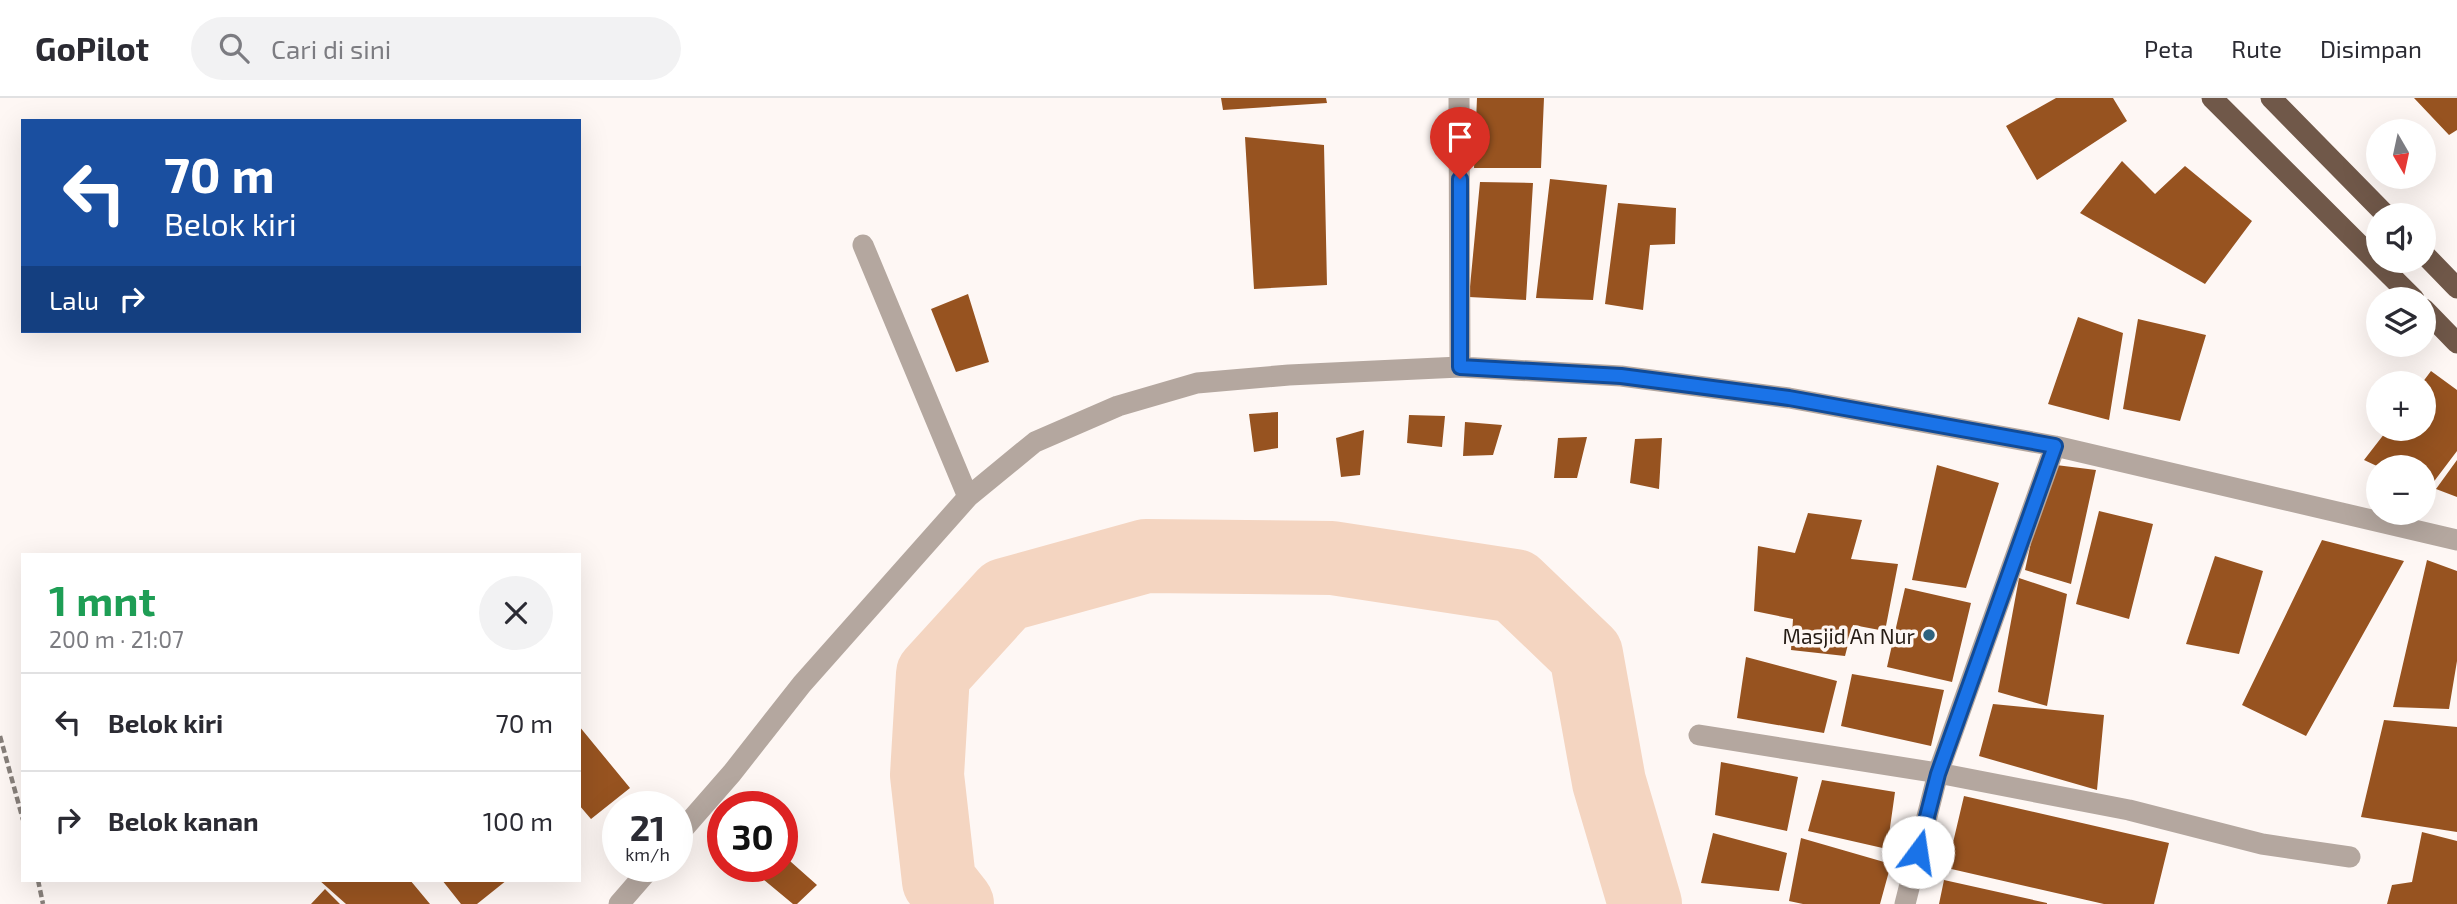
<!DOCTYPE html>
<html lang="id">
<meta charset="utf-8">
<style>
:root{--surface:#fff;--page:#f2f2f3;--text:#2b2b33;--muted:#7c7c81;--line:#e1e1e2}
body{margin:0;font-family:"Exo 2",sans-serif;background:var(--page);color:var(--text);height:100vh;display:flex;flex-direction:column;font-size:26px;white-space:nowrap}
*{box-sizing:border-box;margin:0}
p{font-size:23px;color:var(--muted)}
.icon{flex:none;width:38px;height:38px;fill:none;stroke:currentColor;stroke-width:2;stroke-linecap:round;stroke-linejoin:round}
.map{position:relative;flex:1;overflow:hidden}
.side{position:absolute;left:21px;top:455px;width:560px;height:329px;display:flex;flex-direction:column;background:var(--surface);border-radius:0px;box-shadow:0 7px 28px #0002}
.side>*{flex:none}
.guide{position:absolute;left:21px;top:21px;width:560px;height:214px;border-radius:0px;box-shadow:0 7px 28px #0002;background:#1a4fa0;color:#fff;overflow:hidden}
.needle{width:46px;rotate:171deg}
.buttons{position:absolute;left:2366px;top:21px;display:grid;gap:14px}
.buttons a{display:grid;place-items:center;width:70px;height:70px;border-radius:50%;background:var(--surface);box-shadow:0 7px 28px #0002;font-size:35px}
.speed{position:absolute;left:602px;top:693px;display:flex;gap:14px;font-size:35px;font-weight:700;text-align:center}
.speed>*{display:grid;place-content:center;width:91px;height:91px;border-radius:50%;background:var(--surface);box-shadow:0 7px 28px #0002;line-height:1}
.speed small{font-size:18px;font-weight:400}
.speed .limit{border:10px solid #d22;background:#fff;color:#111}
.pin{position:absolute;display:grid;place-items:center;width:60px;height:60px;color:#fff;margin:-72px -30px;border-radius:50% 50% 50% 0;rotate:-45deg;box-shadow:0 0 7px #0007}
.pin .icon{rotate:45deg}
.me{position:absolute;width:77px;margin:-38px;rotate:14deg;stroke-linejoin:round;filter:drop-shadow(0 0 5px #0008)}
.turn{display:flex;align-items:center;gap:24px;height:147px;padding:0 28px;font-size:32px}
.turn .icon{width:91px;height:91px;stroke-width:2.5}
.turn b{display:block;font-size:49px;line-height:60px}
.then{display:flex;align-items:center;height:66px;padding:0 28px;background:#0003;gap:14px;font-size:26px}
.round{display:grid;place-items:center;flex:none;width:74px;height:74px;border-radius:37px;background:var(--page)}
.head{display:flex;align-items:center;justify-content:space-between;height:119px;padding:0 28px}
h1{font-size:42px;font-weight:700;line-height:52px;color:#1e9e55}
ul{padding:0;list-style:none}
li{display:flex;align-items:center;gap:21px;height:98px;padding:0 28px;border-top:2px solid var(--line)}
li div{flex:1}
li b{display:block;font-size:26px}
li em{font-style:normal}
header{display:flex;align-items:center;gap:42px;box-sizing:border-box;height:98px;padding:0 35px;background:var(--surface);border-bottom:2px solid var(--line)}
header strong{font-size:33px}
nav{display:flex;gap:38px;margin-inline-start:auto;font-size:24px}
.search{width:490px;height:63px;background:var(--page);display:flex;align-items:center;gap:18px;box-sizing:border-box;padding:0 24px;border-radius:38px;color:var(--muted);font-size:26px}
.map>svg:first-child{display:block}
</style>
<header>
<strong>GoPilot</strong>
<div class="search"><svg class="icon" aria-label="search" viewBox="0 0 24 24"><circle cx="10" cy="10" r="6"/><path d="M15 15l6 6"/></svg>Cari di sini</div>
<nav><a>Peta</a><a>Rute</a><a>Disimpan</a></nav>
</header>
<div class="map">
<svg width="2457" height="806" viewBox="0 0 2457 806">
<rect width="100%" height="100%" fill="#fef7f4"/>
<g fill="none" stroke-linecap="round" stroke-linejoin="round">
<!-- river -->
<path stroke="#f4d5c1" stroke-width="74" d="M957 806 939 783 927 677 933 576 1005 497 1146 458 1332 460 1515 488 1586 556 1609 684 1645 806"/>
</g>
<!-- building -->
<path fill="#975320" d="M1221 0H1326L1327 5 1223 12Z
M1477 0H1544L1541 70H1474Z
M2056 0H2113L2127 23 2037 82 2006 28Z
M2414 0H2457V32L2449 37Z
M1245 39 1324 47 1327 187 1254 191Z
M2122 63 2155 96 2185 68 2252 123 2205 186 2080 115Z
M1550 81 1607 87 1593 202 1536 200Z
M1480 84 1533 85 1526 202 1469 199Z
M1618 105 1676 110 1675 146 1650 147 1643 212 1605 206Z
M968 196 989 264 956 274 931 211Z
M2078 219 2123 235 2109 322 2048 306Z
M2138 221 2206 237 2180 323 2123 311Z
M2431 273 2457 292V353L2426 394 2424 393V369H2379L2364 362 2388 331H2424V285H2422Z
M1278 314V350L1254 354 1249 316Z
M1409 317 1445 318 1442 349 1407 345Z
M1465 324 1502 327 1493 357 1463 358Z
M1364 332 1360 377 1341 379 1336 340Z
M1587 339 1577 380H1554L1558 340Z
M1662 340 1659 391 1630 385 1635 341Z
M2457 362V399L2436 391Z
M2048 366 2096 372 2071 486 2025 472Z
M1937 367 1999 385 1966 490 1912 482Z
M2099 413 2153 426 2129 521 2076 506Z
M1808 415 1862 422 1851 461 1898 466 1885 533 1853 527 1845 558 1791 552 1793 521 1754 513 1758 448 1795 455Z
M2322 442 2404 463 2306 638 2242 607Z
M2215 458 2263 473 2239 556 2186 546Z
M2427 462 2457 473V563L2449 611 2393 609Z
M2019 480 2067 496 2047 608 1998 594Z
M1905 490 1971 505 1952 584 1887 569Z
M1746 559 1837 583 1824 635 1737 620Z
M1852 576 1944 592 1931 648 1841 628Z
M1993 606 2104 617 2097 692 1979 658Z
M2384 622 2457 629V734L2361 719Z
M579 628 630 690 591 721 579 707Z
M1721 664 1798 679 1787 733 1715 717Z
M1822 682 1895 694 1887 751 1808 733Z
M1964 698 2169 745 2154 806H2104L1947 770Z
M2422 734 2457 743V806H2387L2392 787 2412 784Z
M1713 735 1787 755 1779 793 1701 785Z
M1801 740 1891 766 1880 806H1803L1789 803Z
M782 756 817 787 797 806H793L757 776 765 768H782Z
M319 782H410L430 806H346Z
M442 782H507L477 806H461Z
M1944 782 2047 805V806H1939Z
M325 791 340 806H311Z"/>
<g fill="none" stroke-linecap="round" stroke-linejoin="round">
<!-- path -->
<path stroke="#88807b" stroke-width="4.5" stroke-dasharray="7 3.5" stroke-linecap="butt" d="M0 638 23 722
M38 782 43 806"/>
<!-- minor -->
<path stroke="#b4a79f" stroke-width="21" d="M1459 0 1460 269
M863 147 968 399
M1699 637 1938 675 2129 712 2262 746 2350 759
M677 738 732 675 802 586 968 399 1035 344 1118 308 1197 285 1289 277 1460 269 1621 278 1789 300 2055 348 2457 442
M619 806 652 768
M1905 806 1938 675 2055 348"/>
<!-- trunk -->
<path stroke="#705849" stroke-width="21" d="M2212 0 2414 201
M2271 0 2386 117
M2424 156 2457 190
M2424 211 2457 245"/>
</g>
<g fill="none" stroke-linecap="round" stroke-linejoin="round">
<!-- route casing -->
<g stroke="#114b97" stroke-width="18">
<path id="route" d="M1460 81V269L1621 278 1789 300 2055 348 1938 676 1918 754"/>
</g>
<!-- route -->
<use href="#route" stroke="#1a73e8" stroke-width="12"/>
</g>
<!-- markers -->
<circle fill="#2d627e" stroke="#fef7f4" stroke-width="2.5" cx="1929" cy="537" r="7"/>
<g text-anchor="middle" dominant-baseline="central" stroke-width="7" stroke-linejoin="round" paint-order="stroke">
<!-- poi labels -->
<g font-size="21" fill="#261c15" stroke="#fef7f4" text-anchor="end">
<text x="1915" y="537">Masjid An Nur</text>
</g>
</g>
</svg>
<div class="buttons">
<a><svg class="needle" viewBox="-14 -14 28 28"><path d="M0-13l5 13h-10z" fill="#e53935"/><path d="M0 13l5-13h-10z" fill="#7c7c81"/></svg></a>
<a><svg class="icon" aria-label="sound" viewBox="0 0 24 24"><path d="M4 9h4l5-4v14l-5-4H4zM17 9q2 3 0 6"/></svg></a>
<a><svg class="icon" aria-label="layers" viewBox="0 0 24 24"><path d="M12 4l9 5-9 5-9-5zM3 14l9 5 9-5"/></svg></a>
<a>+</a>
<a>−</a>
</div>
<div class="speed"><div>21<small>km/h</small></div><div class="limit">30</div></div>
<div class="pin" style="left:1460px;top:81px;background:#d93025"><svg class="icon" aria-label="arrive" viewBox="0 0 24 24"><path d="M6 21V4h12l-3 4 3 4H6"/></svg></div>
<svg class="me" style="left:1918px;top:754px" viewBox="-20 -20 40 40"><circle r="19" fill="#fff"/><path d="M0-13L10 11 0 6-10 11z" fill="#1a73e8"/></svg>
<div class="guide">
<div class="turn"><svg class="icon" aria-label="left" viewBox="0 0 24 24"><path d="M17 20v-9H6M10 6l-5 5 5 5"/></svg><div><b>70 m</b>Belok kiri</div></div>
<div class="then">Lalu<svg class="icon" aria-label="right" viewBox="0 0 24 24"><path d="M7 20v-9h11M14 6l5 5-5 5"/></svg></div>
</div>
<section class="side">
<div class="head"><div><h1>1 mnt</h1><p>200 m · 21:07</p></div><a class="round"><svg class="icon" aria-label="close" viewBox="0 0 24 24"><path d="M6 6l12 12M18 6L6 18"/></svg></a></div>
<ul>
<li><svg class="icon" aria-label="left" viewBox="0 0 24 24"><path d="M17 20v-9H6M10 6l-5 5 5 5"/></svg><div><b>Belok kiri</b></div><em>70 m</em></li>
<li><svg class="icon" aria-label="right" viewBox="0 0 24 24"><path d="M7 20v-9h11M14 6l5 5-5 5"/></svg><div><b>Belok kanan</b></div><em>100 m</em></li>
</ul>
</section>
</div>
